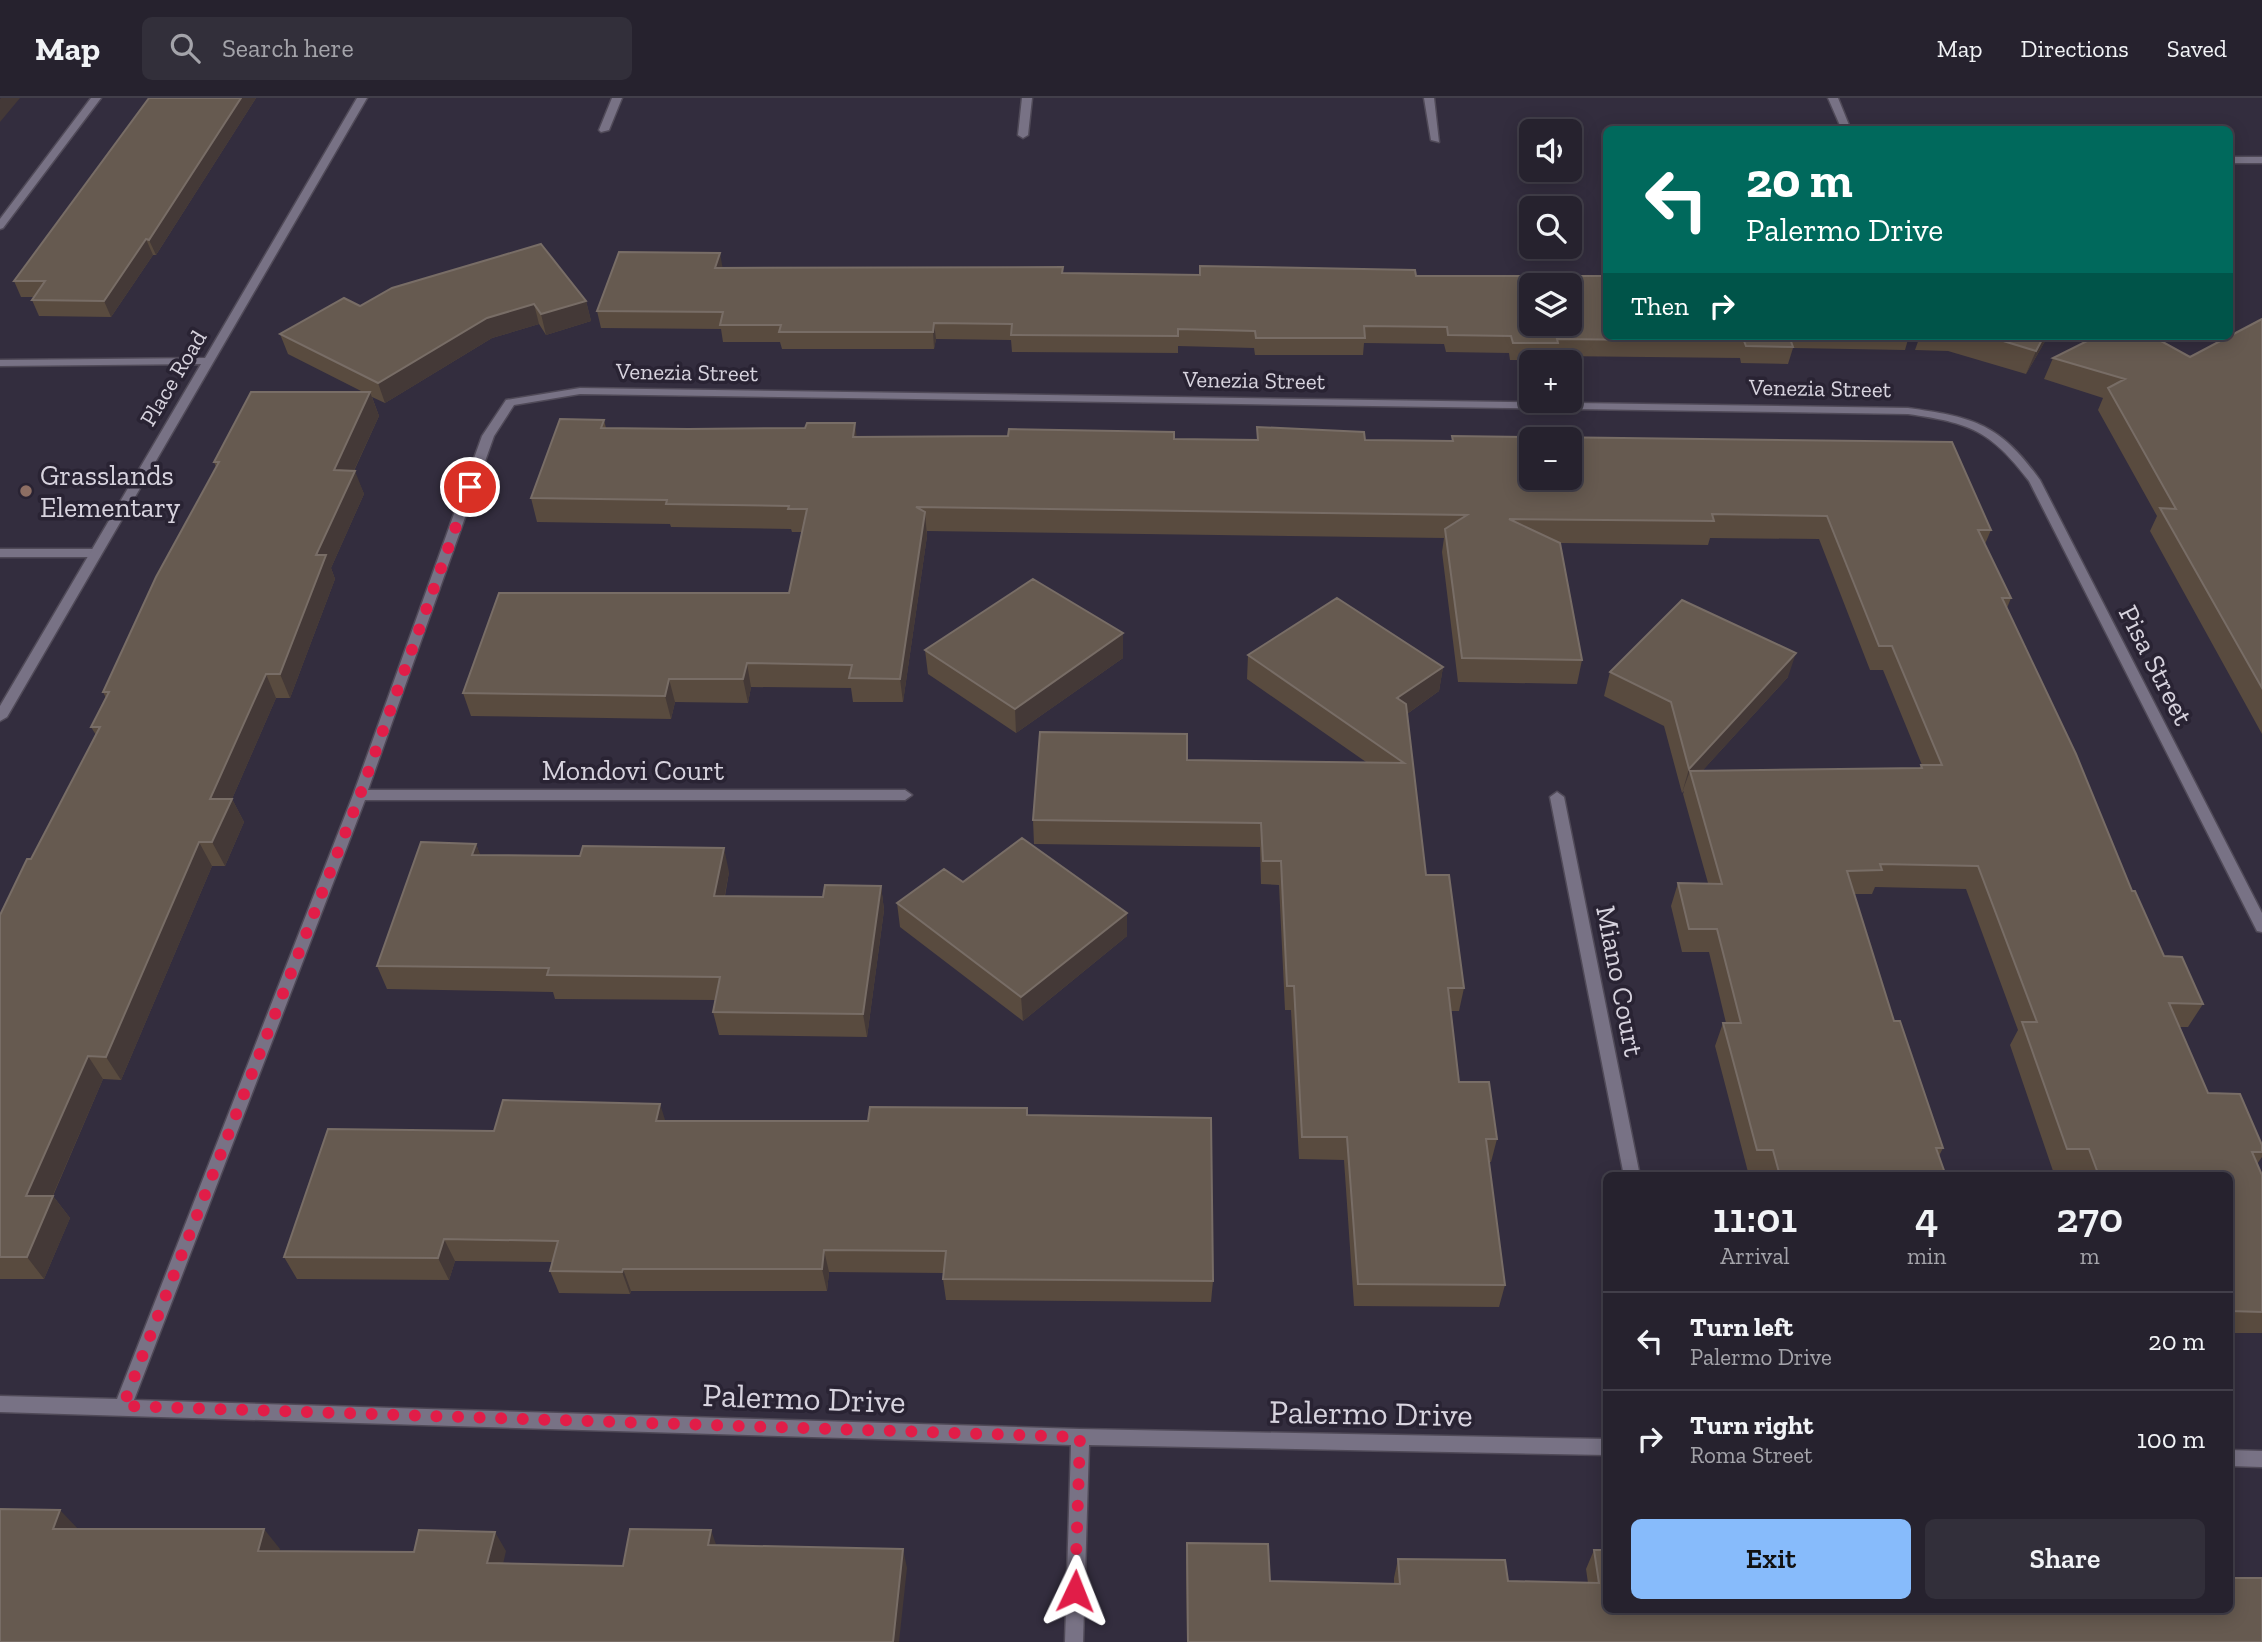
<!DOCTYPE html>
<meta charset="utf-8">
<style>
:root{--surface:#26222e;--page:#322f3a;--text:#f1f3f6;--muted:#a4a4aa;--line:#423f4a;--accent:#87bbfb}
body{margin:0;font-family:"Zilla Slab",serif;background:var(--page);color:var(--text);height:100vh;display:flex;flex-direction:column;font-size:26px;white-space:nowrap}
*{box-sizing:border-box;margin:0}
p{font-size:23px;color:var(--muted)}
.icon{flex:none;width:38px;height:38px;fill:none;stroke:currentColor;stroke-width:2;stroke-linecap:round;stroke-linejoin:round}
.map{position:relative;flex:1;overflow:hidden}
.drawer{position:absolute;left:1603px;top:1074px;width:630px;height:441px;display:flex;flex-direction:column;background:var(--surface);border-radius:10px;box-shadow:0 4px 18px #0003,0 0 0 2px var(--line)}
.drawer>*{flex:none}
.top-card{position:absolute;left:1603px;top:28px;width:630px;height:214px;border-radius:10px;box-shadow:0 4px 18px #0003,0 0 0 2px var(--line);background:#00695c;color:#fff;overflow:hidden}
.tools{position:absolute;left:1519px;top:21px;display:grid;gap:14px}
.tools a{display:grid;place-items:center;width:63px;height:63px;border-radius:10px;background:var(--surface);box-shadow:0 4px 18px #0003,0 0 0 2px var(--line);font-size:35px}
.pin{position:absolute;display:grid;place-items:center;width:60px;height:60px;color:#fff;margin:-30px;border:4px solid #fff;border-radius:50%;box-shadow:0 2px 7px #0007}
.me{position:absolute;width:77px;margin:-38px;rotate:2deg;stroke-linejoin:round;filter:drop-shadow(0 0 5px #0008)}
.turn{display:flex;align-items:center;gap:24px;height:147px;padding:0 28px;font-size:32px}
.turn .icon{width:91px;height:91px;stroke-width:2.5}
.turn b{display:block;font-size:49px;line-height:60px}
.then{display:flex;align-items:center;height:66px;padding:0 28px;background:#0003;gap:14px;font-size:26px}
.eta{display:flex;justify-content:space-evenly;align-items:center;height:119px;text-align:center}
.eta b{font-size:42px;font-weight:600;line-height:49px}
.cta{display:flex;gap:14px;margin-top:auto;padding:14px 28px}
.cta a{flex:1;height:80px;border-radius:10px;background:var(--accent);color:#111;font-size:28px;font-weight:600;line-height:80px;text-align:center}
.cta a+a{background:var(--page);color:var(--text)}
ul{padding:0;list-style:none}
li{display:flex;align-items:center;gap:21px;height:98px;padding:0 28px;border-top:2px solid var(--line)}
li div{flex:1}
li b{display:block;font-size:26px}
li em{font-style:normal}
header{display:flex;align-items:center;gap:42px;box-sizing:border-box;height:98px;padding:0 35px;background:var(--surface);border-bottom:2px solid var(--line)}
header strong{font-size:33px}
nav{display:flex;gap:38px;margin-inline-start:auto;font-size:24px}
.search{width:490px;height:63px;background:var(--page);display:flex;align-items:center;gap:18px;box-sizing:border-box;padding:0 24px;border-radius:10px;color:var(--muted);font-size:26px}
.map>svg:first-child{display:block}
</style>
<header>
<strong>Map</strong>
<div class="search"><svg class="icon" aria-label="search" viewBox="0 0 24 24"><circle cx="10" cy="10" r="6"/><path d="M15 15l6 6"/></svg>Search here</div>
<nav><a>Map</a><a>Directions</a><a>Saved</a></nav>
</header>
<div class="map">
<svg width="2262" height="1544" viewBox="0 0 2262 1544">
<rect width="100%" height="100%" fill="#332d3e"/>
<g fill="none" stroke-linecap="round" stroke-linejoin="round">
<!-- lane casing -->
<g stroke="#504a58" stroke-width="3">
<path id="lane" d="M0 451H93L99 455 93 459H0Z"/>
</g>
<!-- street casing -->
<g stroke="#504a58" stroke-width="3">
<path id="street" d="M91 0H101L3 130 0 131V121Z
M357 0H367L7 619 0 623V608L201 266 0 268V262L205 260Z
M612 0H622L609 32 601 34 599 32Z
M1022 0H1032L1028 37 1023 40 1018 37Z
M1424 0H1434L1439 44 1431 42Z
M1828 0H1838L1851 32H1842Z
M2230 59H2262V65H2230Z
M580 290 1908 310C1974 319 2000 326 2040 382L2262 815V834L2257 833 2255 829 2029 383C1990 332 1970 325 1908 316L580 296 514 307 494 338 368 692H905L912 697 905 702H365L134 1302 1080 1331 1606 1341V1357L1089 1347 1083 1544H1065L1071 1347 0 1314V1298L117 1301 353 697 482 338 506 302Z
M1557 694 1564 699 1640 1078H1624L1550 699Z
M2230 1352 2262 1353V1369L2230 1368Z"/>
</g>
<!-- lane -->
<use href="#lane" fill="#787285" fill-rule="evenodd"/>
<!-- street -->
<use href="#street" fill="#787285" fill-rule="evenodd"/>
</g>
<!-- wall -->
<path fill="#594b3f" d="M149 0H256L156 157H153L111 219 39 218 32 202 34 199H21L14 183Z
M1063 169V175L1416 178 1606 238H1909L1905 252 1793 250 1788 266 1741 265 1740 260 1556 258 1555 262H1510L1509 255 1446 254 1444 246 1364 245 1363 257H1255L1254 250 1178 248V255L1012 254 1011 242 936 241 934 251H782L780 244H723L721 231 601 230 597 213 722 170Z
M586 203 591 223 546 237 539 226 492 240 385 305 372 299 379 318 354 373 364 396 331 470 335 481 290 600H276L232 701 244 724 225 768H212L121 982 103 981 53 1098 70 1120 44 1181H0V817L31 761 96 637 91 629 106 600 103 594 216 369 214 364 363 294 288 256 280 236 360 208Z
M2262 221V636L2150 433 2157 418 2098 312 2103 300 2044 281 2053 260 2190 259Z
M1920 238H2048L2026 276 1948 253 1915 252Z
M604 322 606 330 857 339 1257 342V329L1365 342 1452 343V338L1991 432 1985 446 2011 500 2007 510 2132 793 2164 858 2203 906 2188 929H2179L2208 995 2262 1047V1059L2257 1066 2262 1077V1235H2230V1078H2076L2074 1073H2053L2010 947 2018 932 1966 791 1875 789 1872 796H1854L1894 923 1943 1050 1939 1058 1946 1078H1764L1763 1074H1748L1715 948 1723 925H1726L1709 854H1682L1671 808 1678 785H1708L1683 696 1684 693 1682 695 1664 628 1604 598 1610 574 1788 579 1702 673 1919 670 1922 667 1883 572H1870L1819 441 1710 440 1708 447 1560 445 1582 562 1577 586 1458 584 1442 454 1444 440 927 433V438L903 604H853L851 590 751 589 748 605 675 604 671 621 471 618 463 595 789 495 802 434H792L791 431 671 429 670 426 537 424 531 400Z
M1123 535V560L1016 635 928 576 925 552Z
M1248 557 1443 569 1439 593 1407 616 1426 777 1464 890 1459 913H1451L1459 984 1497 1041 1491 1064H1489L1505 1187 1499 1209 1354 1208 1344 1062 1299 1061 1291 912H1285L1279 787 1261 786 1260 749 1034 746 1033 722 1187 662 1366 664 1247 581Z
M476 746 480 757 729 774 725 798 823 799 881 788 884 812 867 939 719 937 713 914 715 902 555 901 553 894 387 891 377 868Z
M963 784 1127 838 1023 923 900 829 897 805Z
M1028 1017 1213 1183 1211 1204 946 1202 943 1181 944 1175 829 1174 827 1193H631L630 1196 559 1195 550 1173 552 1164 455 1163 449 1182 297 1181 284 1159 494 1033 666 1023H868Z
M1187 1445 1270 1483 1394 1486V1480L1398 1461 1508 1483 1588 1485 1586 1471 1594 1452 1606 1512 2262 1544H1187L1186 1464Z"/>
<!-- shaded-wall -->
<path fill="#443937" d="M1 0H20L0 24V1Z
M241 0H256L156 157 149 142Z
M146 141 153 157 111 219 104 203Z
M720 155 723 172 715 170Z
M586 203 591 223 546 237 541 216Z
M534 206 539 226 492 240 385 305 378 285 487 220Z
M934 225 936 241 934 251 933 234Z
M2044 238H2048L2026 276 2036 253Z
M370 294 379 318 343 396 334 372Z
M855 325 858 349 853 339Z
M355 373 364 396 331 470 335 481 290 600 280 576 316 457Z
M925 414 927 438 903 604 900 581Z
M1123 535V560L1016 635 1015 611Z
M1796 555 1788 579 1693 683 1690 673 1682 695 1689 671Z
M747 565 751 589 748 605 743 581Z
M1443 569 1439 593 1394 625 1397 600Z
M266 576 276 600 232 701 244 724 225 768 212 744 210 701Z
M669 581 675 604 671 621 665 598Z
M199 744 212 768 121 982 106 959Z
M476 746 485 770 472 757Z
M724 750 729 774 720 822 714 798Z
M881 788 884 812 867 939 863 916Z
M1127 815V838L1023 923 1021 899Z
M88 958 103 981 43 1120 26 1098Z
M660 1006 667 1028 656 1023Z
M53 1098 70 1120 44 1181 27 1159Z
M444 1141 455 1163 449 1182 438 1160Z
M824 1152 829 1174 827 1193 822 1171Z
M623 1171 631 1193 630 1196 622 1174Z
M60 1412 79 1432 53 1431Z
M264 1431 280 1451 273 1472 258 1453Z
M711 1432 718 1452 708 1447Z
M495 1434 506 1453 499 1484 487 1465Z
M903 1451 907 1470 899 1544H893Z"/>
<!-- building -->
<path fill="#665a50" stroke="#786d66" stroke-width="2" fill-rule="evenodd" d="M149 0H241L149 142 146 141 104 203 32 202 45 183H14Z
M541 146 586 203 541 216 534 206 487 220 378 285 280 236 344 200 360 208 392 190Z
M619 154 720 155 715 170 1063 169 1062 175 1200 177V168L1415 172 1416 178H1606V238H1789L1793 249 1746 248 1744 243 1557 241 1558 245H1513L1511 238 1448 237 1447 229 1364 228 1365 240H1256L1255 233 1178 231V238L1011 237 1012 226 934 225 933 234H779L781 227H720L723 214 597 213ZM1531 187H1570V226H1531Z
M2262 221V590L2160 410 2176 411 2108 290 2125 281 2053 260 2097 238H2152L2190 259Z
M1987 238H2044L2036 253Z
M251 294H370L334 372 355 373 316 457H326L280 576H266L210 701H232L212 744H199L106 959 88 958 26 1098H53L27 1159H0V817L27 761H31L100 629H91L109 594H103L156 479 219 364H214Z
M560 321 604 322 601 330 688 331 805 330 807 325H855L853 339 1008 338 1009 331 1174 334V341L1258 342 1257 329 1364 334 1365 342 1453 343 1452 338 1952 344 1991 432H1978L2011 500H2002L2076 656 2132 793H2135L2164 858 2182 859 2203 906 2169 905 2208 995 2240 996 2262 1047V1054H2252L2262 1077V1214L2230 1213V1078H2099L2089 1051H2067L2022 924H2037L1978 768 1880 766 1882 772 1847 773 1894 923H1900L1943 1050H1936L1946 1078H1780L1773 1052H1757L1723 925H1741L1717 831H1689L1678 785 1722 786 1690 673 1922 670 1921 667H1942L1892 548H1879L1827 418 1712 416 1714 423 1509 421 1560 445 1582 562 1462 560 1445 431 1467 417 916 409 925 414 900 581 849 580 852 567 747 565 743 581H669L665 598 463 595 499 495H789L807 411H788L789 408 666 406 667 402 531 400ZM1531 341H1570V380H1531Z
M1033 481 1123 535 1015 611 925 552Z
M1337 500 1443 569 1397 600 1406 606 1426 777H1449L1464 890H1448L1459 984H1489L1497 1041H1486L1505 1187 1358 1186 1347 1039H1302L1294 888H1287L1281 763H1263L1261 725 1033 722 1040 634 1187 636V662L1404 665 1248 557Z
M1682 502 1796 555 1689 671 1671 604 1610 574Z
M1022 740 1127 815 1021 899 897 805 944 771 963 784Z
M421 744 476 746 472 757 580 758 583 748 724 750 714 798 823 799 825 787 881 788 863 916 713 914 720 879 547 877 549 870 377 868Z
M503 1002 660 1006 656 1023H868L870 1009 1027 1010V1017L1211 1020 1213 1183 943 1181 946 1153 824 1152 822 1171H623L622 1174 550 1173 558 1143 444 1141 438 1160 284 1159 328 1031 494 1033Z
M0 1411 60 1412 53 1431H264L258 1453 414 1454 419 1432 495 1434 487 1465 623 1468 630 1431 711 1432 708 1447 903 1451 893 1544H0Z
M1187 1445 1268 1446 1270 1483 1400 1486 1398 1461 1505 1462 1508 1483 1599 1485 1594 1452H1606V1512H2230V1480H2262V1544H1188Z"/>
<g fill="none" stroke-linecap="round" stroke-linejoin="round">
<!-- route -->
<path stroke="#e11d48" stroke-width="12" stroke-dasharray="0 21.6" d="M470 389 360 697 123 1308 1080 1339 1075 1493"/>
</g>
<!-- markers -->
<circle fill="#8d6e63" stroke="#292333" stroke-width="2.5" cx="26" cy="393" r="7"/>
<g text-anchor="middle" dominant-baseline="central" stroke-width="7" stroke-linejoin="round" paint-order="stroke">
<!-- far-street labels -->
<g font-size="23" fill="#d7d3de" stroke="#292333">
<text transform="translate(687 274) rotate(1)">Venezia Street</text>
<text transform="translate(173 280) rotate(-59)">Place Road</text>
<text transform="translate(1254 282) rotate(1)">Venezia Street</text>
<text transform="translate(1820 290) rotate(1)">Venezia Street</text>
</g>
<!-- poi labels -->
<g font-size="28" fill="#d7d3de" stroke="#292333" text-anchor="start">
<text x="40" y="377">Grasslands<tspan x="40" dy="32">Elementary</tspan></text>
</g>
<!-- street labels -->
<g font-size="28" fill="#d7d3de" stroke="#292333">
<text transform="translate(2156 567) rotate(63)">Pisa Street</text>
<text x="633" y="672">Mondovi Court</text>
<text transform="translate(1620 883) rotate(79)">Miano Court</text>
</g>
<!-- near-street labels -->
<g font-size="33" fill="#d7d3de" stroke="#292333">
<text transform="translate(804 1300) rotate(2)">Palermo Drive</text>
<text transform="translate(1371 1315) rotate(1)">Palermo Drive</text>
</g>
</g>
</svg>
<div class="tools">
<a><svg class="icon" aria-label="sound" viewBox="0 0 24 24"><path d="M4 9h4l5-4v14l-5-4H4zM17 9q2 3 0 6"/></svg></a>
<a><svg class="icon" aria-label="search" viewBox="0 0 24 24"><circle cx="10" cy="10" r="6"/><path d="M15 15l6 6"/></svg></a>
<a><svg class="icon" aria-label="layers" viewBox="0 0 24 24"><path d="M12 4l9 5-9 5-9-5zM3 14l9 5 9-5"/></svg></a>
<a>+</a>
<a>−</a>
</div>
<div class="pin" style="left:470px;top:389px;background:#d93025"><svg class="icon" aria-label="arrive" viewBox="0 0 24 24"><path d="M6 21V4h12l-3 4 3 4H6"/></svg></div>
<svg class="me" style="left:1075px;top:1493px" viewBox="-20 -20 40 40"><path d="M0-17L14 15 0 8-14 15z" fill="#e11d48" stroke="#fff" stroke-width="4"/></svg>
<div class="top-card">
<div class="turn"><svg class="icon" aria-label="left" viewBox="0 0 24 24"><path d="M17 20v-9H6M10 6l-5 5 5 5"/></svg><div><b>20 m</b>Palermo Drive</div></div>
<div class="then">Then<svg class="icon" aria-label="right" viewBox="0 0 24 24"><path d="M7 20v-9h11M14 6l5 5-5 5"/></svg></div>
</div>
<section class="drawer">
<div class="eta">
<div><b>11:01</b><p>Arrival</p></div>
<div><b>4</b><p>min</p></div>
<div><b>270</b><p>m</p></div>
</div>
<ul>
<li><svg class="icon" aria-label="left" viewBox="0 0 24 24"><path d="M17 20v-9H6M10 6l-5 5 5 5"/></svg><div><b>Turn left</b><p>Palermo Drive</p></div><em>20 m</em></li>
<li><svg class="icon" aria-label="right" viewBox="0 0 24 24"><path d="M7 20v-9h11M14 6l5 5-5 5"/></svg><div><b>Turn right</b><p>Roma Street</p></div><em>100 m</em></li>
</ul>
<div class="cta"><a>Exit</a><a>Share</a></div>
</section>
</div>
